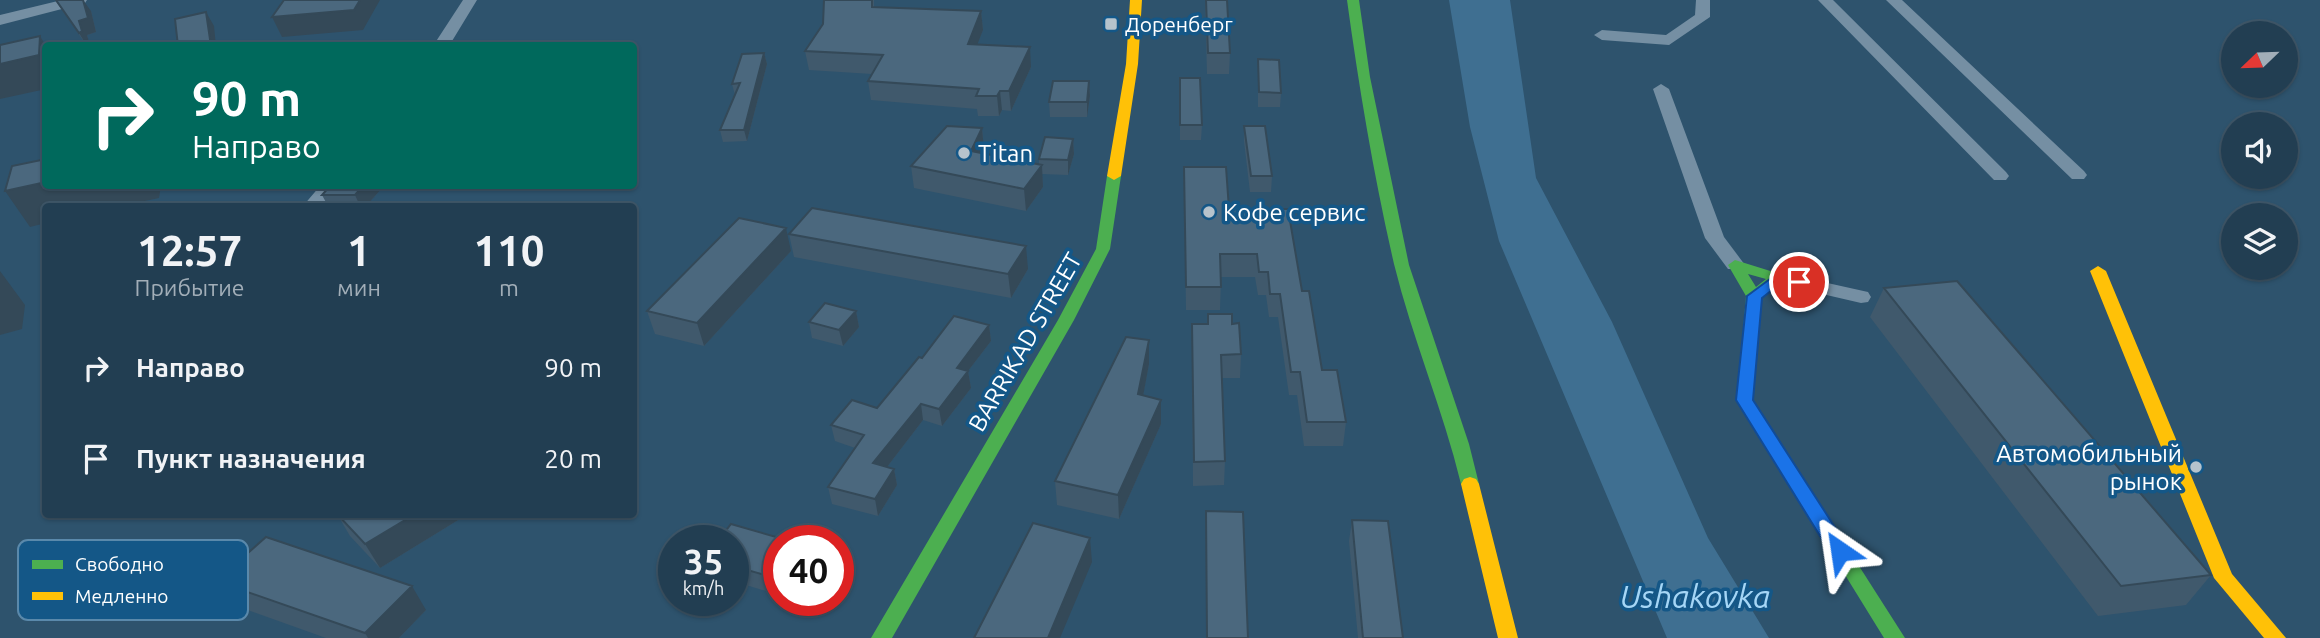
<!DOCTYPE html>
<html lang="ru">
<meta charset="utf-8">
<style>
:root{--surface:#223e52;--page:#2e495c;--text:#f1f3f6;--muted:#a2aeb8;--line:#3f5769}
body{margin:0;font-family:Ubuntu,sans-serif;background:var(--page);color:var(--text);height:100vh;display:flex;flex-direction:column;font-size:26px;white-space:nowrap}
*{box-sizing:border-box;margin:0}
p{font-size:23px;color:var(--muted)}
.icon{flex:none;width:38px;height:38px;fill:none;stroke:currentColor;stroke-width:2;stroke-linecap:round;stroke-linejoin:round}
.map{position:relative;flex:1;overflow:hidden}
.details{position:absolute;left:42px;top:203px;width:595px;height:315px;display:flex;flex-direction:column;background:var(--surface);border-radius:7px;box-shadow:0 2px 5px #0004,0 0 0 2px var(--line)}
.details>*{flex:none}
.top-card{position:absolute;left:42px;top:42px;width:595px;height:147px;border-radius:7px;box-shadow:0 2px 5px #0004,0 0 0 2px var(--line);background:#00695c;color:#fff;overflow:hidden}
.needle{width:46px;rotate:247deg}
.controls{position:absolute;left:2221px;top:21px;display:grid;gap:14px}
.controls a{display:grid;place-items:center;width:77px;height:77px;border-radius:50%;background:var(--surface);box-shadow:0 2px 5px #0004,0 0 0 2px var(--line);font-size:35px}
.speed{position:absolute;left:658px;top:525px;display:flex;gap:14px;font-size:35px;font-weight:700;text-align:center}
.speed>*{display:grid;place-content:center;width:91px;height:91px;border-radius:50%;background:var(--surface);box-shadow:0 2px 5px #0004,0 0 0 2px var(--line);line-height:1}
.speed small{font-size:18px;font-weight:400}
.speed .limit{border:10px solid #d22;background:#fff;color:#111}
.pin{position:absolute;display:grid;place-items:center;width:60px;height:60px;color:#fff;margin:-30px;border:4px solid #fff;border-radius:50%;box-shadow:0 2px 7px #0007}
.me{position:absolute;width:77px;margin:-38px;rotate:328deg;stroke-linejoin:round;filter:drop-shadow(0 0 5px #0008)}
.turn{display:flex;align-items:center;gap:24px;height:147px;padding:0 35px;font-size:32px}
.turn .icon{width:91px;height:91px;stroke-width:2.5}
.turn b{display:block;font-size:49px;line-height:60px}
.eta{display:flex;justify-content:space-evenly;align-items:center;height:119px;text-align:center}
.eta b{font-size:42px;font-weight:700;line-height:49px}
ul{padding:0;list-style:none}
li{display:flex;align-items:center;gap:21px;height:91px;padding:0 35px}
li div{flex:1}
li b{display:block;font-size:26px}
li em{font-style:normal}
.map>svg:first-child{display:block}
</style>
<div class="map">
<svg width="2320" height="638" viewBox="0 0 2320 638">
<rect width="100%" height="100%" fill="#2e536d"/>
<!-- water -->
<path fill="#3f6f91" d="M1449 0H1510L1536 178 1612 322 1708 538 1769 638H1667L1499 241 1470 127Z"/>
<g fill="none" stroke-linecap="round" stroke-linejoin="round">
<!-- street -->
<path fill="#758fa3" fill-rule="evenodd" d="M62 0H87L85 3 0 25V15Z
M463 0H477L449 46H433Z
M1696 0H1710V17L1669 45 1602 40 1594 35 1602 30 1666 35 1695 15Z
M1818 0H1833L2006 172 2009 176 2006 180H1994Z
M1886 0H1902L2084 171 2087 175 2084 179H2072Z
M1661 84 1669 89 1724 237 1745 265 1742 269H1728L1705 238 1653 89Z
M320 186H338L322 206H303Z
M1778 272 1868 292 1871 297 1868 302 1861 303 1771 282 1768 278 1771 274Z"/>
<!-- fast -->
<path fill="#4caf50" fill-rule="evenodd" d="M1347 0H1359L1370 77 1409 265 1469 444 1479 484 1476 489 1470 491 1464 489 1461 484C1443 409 1412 338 1394 264 1374 177 1359 88 1347 0Z
M1114 172 1121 176 1110 249 1074 320 892 638H871L1058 320 1096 249 1107 176Z
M1735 260 1783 275 1786 278 1762 298 1753 400 1905 638H1884L1737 400 1746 296 1728 265ZM1748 274 1766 279 1756 287Z"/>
<!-- slow -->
<path fill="#ffc107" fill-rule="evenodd" d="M1130 0H1142L1138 64 1121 176 1114 180 1107 176 1126 64Z
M2098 266 2106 271 2232 574 2286 638H2264L2214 578 2090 271Z
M1470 477 1476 479 1479 484 1518 638H1498L1461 484 1464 479Z"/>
</g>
<!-- wall -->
<path fill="#40596c" d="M55 0 91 11 96 32 87 35 90 46H87Z
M824 0H874V7L981 11 983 30 977 44 1031 67 1011 111 1002 110 999 116H978L977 109 871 100 868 81 872 74 809 70 805 51 823 24Z
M1205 0H1227L1230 53 1229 74H1207Z
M764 53 767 64 747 141 723 142 720 130 735 95 732 84Z
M1258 59 1281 93 1280 107H1258Z
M1180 78 1202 125 1201 140H1180Z
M1089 81 1090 96 1087 117H1050L1049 102Z
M1244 126 1272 176 1271 192H1250L1244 141Z
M982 128 984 150 982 153 1039 164V159L1073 139 1074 154 1068 175 1042 174 1043 187 1026 211 914 188 911 166Z
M1184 167 1229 209 1302 291 1322 370 1346 422 1343 446H1304L1297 395H1289L1278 317H1269L1266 295H1258L1255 277H1221L1220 310H1186Z
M330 186H384L366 206H328L322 195Z
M789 234 1028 269 1011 298 794 257Z
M791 251 704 346 655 334 647 311Z
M1884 288 2211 575 2186 605 2098 616 1870 317Z
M856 311 859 327 843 346 812 338 809 322Z
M1208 314 1232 324 1241 354 1240 378H1221L1225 461 1224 485 1193 486 1192 324H1207Z
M989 325 991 341 968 371 971 388 942 426 923 420 887 467 894 469 897 485 878 516 832 504 828 487 855 448 835 441 831 425 877 408 922 358Z
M1149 364 1143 395 1161 400V424L1119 519 1057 505 1055 481Z
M1206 511 1248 638H1206Z
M337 514H468L380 568 350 536Z
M1352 520 1403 638H1358L1349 541Z
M733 541H779V595L733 581Z
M216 581 426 610 399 638H326L234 605Z
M798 600H812L809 604Z"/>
<!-- shaded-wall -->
<path fill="#344958" d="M83 0 91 11 96 32 87 35 90 46H87L79 33V21Z
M360 0H380L363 30 282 37 272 17Z
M981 11 983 30 970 63 968 44Z
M206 12 214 26 216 46H211Z
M40 36 46 46V89L0 99V53Z
M1030 47 1031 67 1011 111 1009 91Z
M764 53 767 64 747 141 744 130Z
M1089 81 1090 96 1087 117V102Z
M1000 91 1002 110 999 116 997 96Z
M982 128 984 150 973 173 971 151Z
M1073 139 1074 154 1068 175V160Z
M1042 165 1043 187 1026 211 1024 189Z
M46 182V186H161L159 198 121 206H46V223L30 227 5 191Z
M363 186H384L366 206H360L355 195Z
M786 228 791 251 704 346 697 323Z
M1026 246 1028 269 1011 298 1008 274Z
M0 271 25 305 22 329 0 335Z
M856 311 859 327 843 346 839 330Z
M989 325 991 341 968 371 971 388 942 426 939 409 957 368Z
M1149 340V364L1139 418 1138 394Z
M1161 400V424L1119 519 1118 495Z
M921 404 923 420 877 480 873 463Z
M634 443 639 458 634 464Z
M894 469 897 485 878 516 875 499Z
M415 514H468L380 568 365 544Z
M1090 538 1092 562 1060 638H1048Z
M412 586 426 610 399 638H368L365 633Z"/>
<!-- building -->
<path fill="#4b687e" stroke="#344958" stroke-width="2" d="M56 0H83L88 18 79 21 82 31 79 33Z
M284 0H360L354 10 272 17Z
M824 0H872V7L981 11 968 44 1030 47 1009 91H1000L997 96H976L979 89 868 81 883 55 805 51 823 24Z
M1206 0H1227L1230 53H1208Z
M206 12 211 46H178L175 19Z
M40 36 39 55 0 64V45Z
M764 53 744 130H720L740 83 732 84 742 54Z
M1258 59 1279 60 1281 93 1259 92Z
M1180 78H1200L1202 125H1180Z
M1053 81H1089L1087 102H1049Z
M947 126 982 128 971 151 1042 165 1024 189 911 166Z
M1244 126H1265L1272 176H1251Z
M1045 137 1073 139 1068 160 1039 159Z
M46 159V182L5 191 12 166Z
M1184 167H1226L1229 209H1288L1302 291H1309L1322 370H1337L1346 422H1307L1300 372H1291L1280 294H1270L1268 272H1259L1257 254H1220L1221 287H1186Z
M330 186H363L355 195H322Z
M812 208 1026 246 1008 274 789 234Z
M739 218 786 228 697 323 647 311Z
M1957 281 2211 575 2121 586 1884 288Z
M825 303 856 311 839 330 809 322Z
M1208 314H1232V324L1239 323 1241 354 1221 355 1225 461 1194 462 1192 324H1208Z
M954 316 989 325 957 368 968 371 939 409 921 404 873 463 894 469 875 499 828 487 864 435 831 425 852 400 877 408 919 357 922 358Z
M1126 337 1149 340 1138 394 1161 400 1118 495 1055 481Z
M1206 511 1243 512 1248 638H1207Z
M337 514H415L365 544Z
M1352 520 1388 521 1403 638H1363Z
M1033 523 1090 538 1048 638H974Z
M731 524 790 541H779V579L733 566V541H718Z
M266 537 412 586 365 633 216 581Z"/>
<!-- route -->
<path fill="#1a73e8" stroke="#114b97" stroke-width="2" d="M1778 273 1804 279 1807 282 1799 287 1781 283 1762 298 1753 400 1847 546 1850 551 1847 557 1840 559 1833 557 1736 400 1747 296Z"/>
<!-- markers -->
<g fill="#b6c3cc" stroke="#145787" stroke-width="2.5">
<rect x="1104" y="17" width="14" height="14" rx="3.5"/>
<circle cx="964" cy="153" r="7"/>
<circle cx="1209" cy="212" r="7"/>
<circle cx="2196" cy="467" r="7"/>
</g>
<g text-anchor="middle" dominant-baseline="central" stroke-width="7" stroke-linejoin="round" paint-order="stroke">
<!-- far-poi labels -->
<g font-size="21" fill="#fff" stroke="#145787" text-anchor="start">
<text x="1125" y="24">Доренберг</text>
</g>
<!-- poi labels -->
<g font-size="24" fill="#fff" stroke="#145787" text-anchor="start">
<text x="978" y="153">Titan</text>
<text x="1223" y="212">Кофе сервис</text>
<text x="2182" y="453" text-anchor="end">Автомобильный<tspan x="2182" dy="28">рынок</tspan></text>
</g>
<!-- street labels -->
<g font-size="24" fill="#fff" stroke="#145787">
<text transform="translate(1025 342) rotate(-60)">BARRIKAD STREET</text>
</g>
<!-- near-water labels -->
<g font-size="32" font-style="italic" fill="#a5d6f6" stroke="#145787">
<text x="1695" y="596">Ushakovka</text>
</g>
</g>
<!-- legend -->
<rect x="18" y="540" width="230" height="80" rx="10" fill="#145787" stroke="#5a89ab" stroke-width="2"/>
<rect x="32" y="560" width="31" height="9" fill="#4caf50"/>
<rect x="32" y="592" width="31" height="8" fill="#ffc107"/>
<g font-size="19" fill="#fff">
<text x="75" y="571">Свободно</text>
<text x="75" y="603">Медленно</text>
</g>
</svg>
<div class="controls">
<a><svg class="needle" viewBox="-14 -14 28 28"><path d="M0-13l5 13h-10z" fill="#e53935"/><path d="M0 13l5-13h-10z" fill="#a2aeb8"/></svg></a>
<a><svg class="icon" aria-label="sound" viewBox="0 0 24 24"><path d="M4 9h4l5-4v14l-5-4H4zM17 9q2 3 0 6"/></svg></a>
<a><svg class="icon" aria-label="layers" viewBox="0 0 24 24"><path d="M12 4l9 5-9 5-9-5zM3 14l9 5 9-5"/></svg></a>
</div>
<div class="speed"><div>35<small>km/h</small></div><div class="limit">40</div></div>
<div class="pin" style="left:1799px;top:282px;background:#d93025"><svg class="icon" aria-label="arrive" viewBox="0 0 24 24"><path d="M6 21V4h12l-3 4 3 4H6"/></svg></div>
<svg class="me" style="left:1840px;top:551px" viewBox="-20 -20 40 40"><path d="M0-17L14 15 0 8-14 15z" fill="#1a73e8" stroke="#fff" stroke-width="4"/></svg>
<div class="top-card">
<div class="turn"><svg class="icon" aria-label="right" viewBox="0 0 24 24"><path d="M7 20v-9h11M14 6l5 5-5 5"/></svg><div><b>90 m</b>Направо</div></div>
</div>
<section class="details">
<div class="eta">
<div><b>12:57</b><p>Прибытие</p></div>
<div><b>1</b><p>мин</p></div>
<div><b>110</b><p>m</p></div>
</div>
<ul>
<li><svg class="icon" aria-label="right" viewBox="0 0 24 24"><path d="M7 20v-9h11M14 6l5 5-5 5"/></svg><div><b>Направо</b></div><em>90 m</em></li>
<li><svg class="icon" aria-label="arrive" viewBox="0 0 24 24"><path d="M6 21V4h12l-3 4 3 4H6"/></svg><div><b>Пункт назначения</b></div><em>20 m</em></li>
</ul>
</section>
</div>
